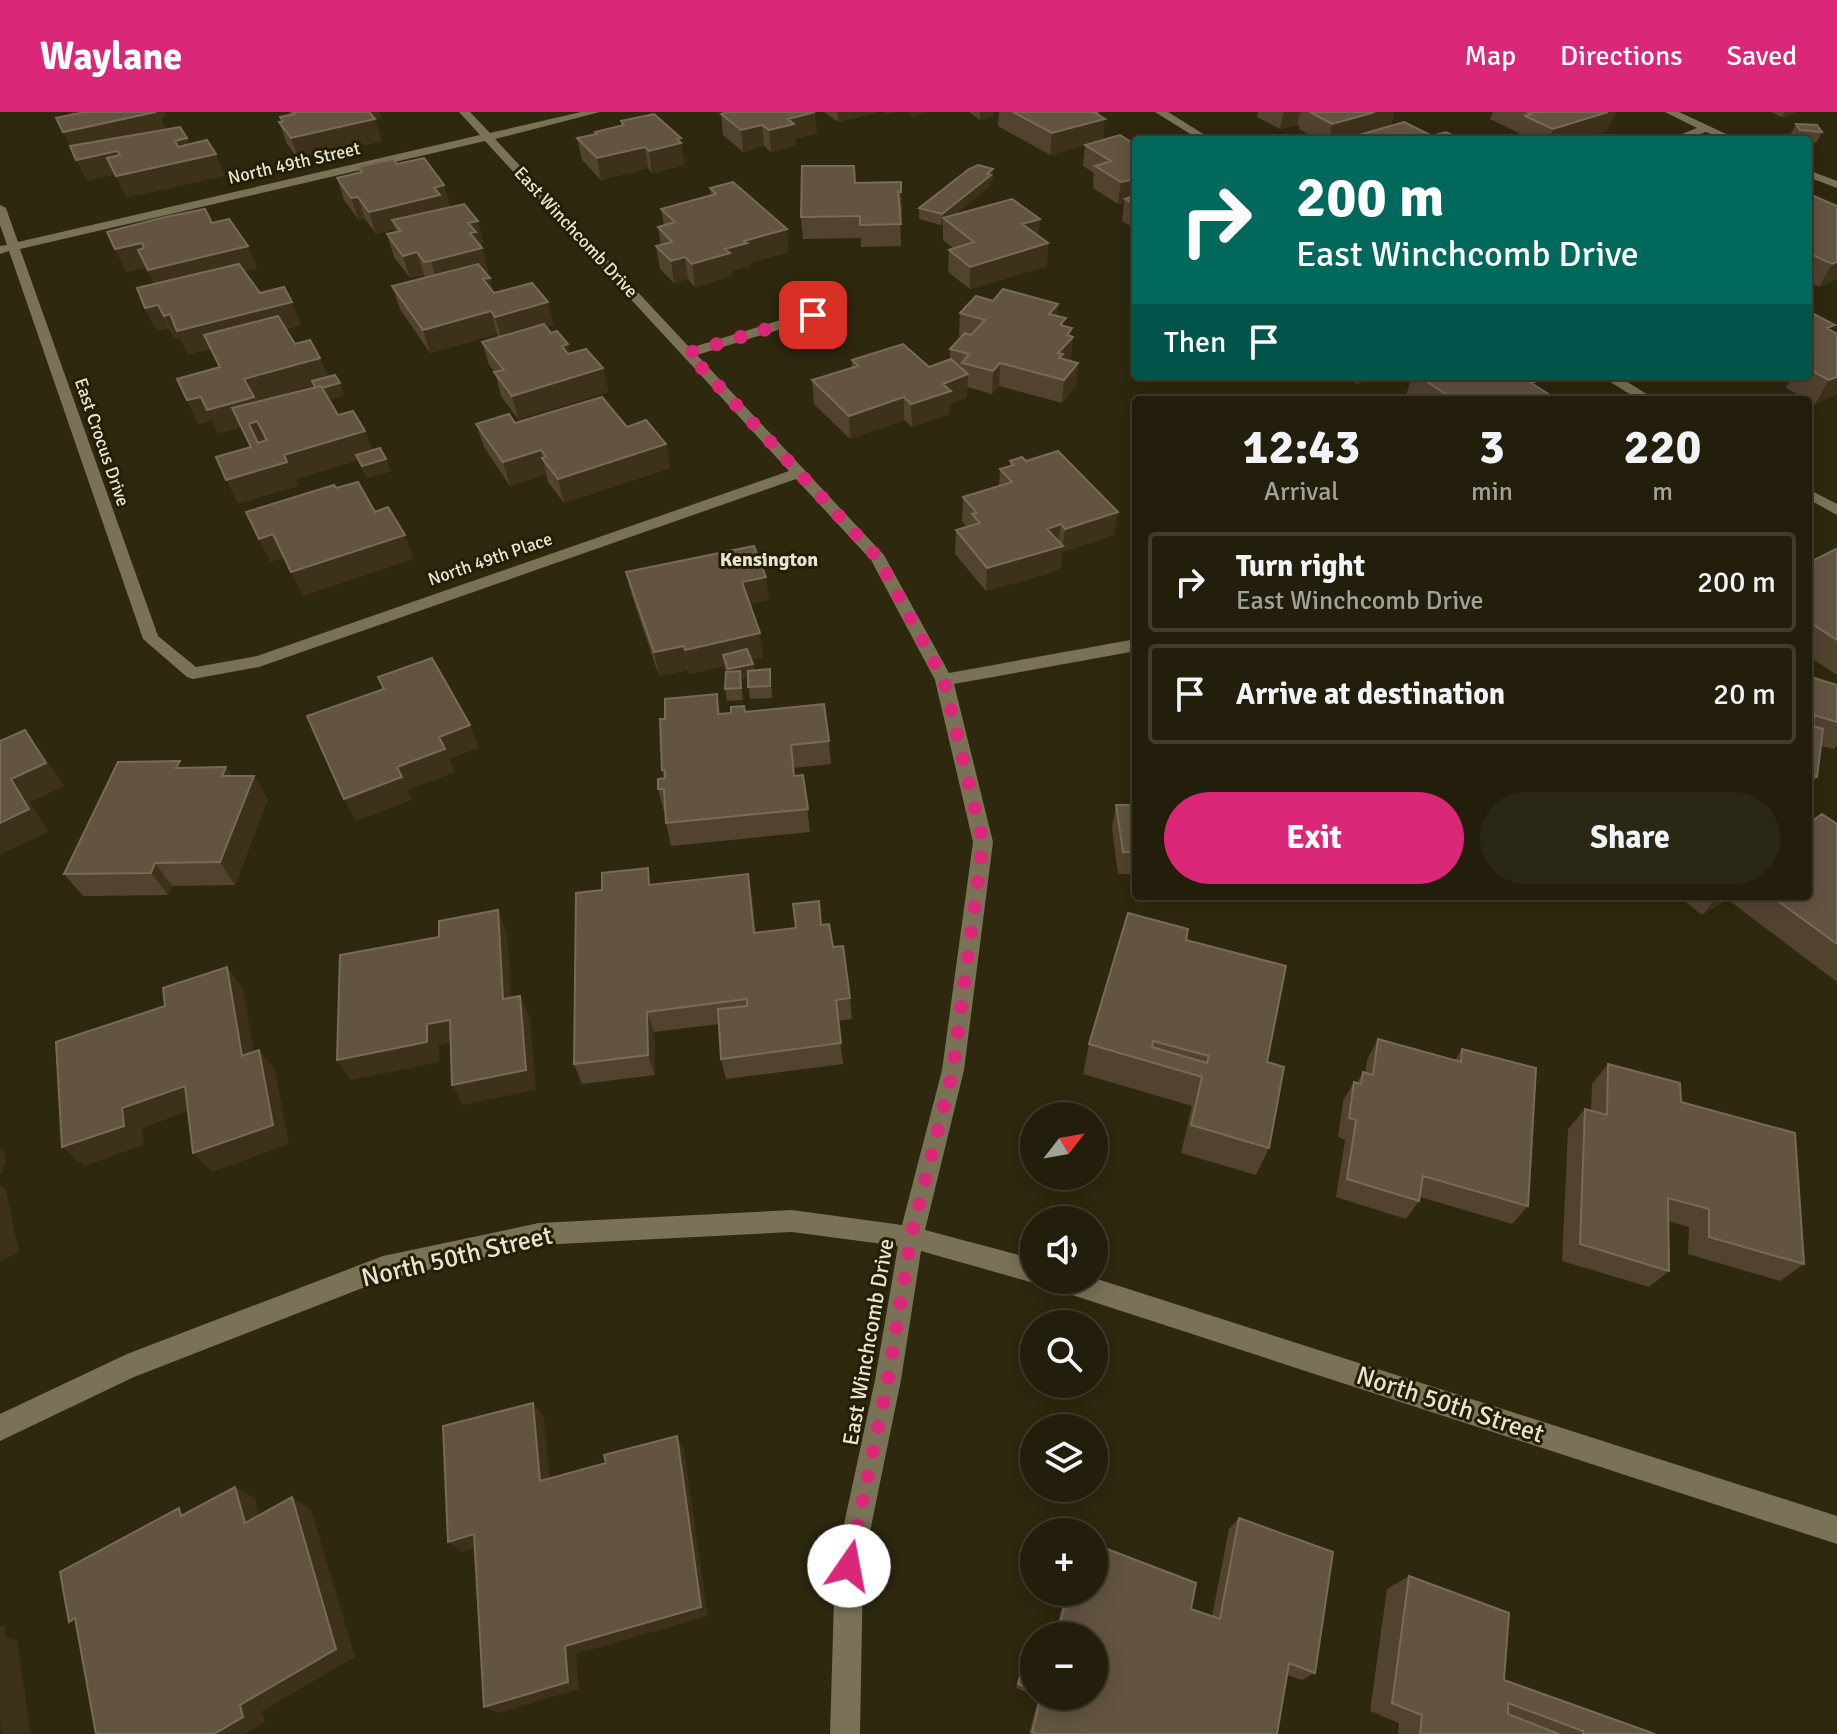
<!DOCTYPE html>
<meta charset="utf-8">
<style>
:root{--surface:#221e0b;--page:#2a2714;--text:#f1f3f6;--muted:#a2a29d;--line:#3f3c2c;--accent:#db2777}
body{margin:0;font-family:Signika,sans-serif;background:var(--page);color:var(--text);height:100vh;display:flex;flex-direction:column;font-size:30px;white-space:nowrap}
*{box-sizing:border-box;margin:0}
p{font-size:26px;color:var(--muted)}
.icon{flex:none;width:44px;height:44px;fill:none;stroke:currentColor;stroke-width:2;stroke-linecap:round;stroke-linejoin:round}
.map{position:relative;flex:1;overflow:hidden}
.details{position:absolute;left:1132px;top:284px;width:680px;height:504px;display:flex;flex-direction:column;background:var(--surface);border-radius:8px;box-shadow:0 4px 20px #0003,0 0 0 2px var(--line)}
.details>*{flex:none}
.banner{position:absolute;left:1132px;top:24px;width:680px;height:244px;border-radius:8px;box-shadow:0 4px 20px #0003,0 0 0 2px var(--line);background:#00695c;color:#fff;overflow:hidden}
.needle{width:52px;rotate:59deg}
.controls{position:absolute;left:1020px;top:990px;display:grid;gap:16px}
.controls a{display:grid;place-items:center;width:88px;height:88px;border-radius:50%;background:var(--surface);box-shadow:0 4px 20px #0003,0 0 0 2px var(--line);font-size:40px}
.pin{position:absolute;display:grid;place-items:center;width:68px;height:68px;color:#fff;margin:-34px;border-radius:16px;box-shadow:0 4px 12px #0006}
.me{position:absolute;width:88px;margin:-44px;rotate:12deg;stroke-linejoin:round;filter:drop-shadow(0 0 6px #0008)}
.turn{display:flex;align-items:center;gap:28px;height:168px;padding:0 32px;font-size:36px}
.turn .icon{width:104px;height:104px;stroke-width:2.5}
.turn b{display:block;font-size:56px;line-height:68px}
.then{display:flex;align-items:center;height:76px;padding:0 32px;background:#0003;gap:16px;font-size:30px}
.eta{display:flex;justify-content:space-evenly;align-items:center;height:136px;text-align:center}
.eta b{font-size:48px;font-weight:800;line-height:56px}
.button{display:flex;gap:16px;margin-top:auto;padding:16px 32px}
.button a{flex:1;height:92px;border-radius:48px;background:var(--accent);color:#fff;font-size:32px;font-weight:800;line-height:92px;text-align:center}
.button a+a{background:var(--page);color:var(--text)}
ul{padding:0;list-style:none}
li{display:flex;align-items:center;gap:24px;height:100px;margin:0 16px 12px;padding:0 16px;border:4px solid var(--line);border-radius:8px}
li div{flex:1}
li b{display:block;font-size:30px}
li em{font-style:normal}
header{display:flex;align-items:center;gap:48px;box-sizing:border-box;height:112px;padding:0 40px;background:var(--accent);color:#fff}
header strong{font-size:38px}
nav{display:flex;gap:44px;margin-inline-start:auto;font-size:28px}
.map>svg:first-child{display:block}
</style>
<header>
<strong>Waylane</strong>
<nav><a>Map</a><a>Directions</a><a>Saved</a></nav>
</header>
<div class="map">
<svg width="1837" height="1622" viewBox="0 0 1837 1622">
<rect width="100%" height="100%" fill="#2e280f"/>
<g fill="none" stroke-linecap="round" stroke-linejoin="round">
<!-- minor -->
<path fill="#797257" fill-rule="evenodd" d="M459 0H470L490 21 581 0H600L495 27 690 236 836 191H846V197L697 243 884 443 949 561 1136 527V539L954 572 993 730 964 958 925 1118 1034 1147V1168H1040L1034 1171 921 1139 901 1268 863 1454 860 1622H830L835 1454 875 1268 898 1134 792 1120 539 1133 383 1168 134 1265 0 1329V1302L127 1242 383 1144 539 1111 792 1098 902 1113 942 958 973 730 935 568 871 448 796 367 259 555 193 567 187 565 143 527 9 139 0 142V134L7 133 0 113V93L6 96 18 130 480 23ZM485 29 789 359 257 544 196 555 158 524 20 137Z
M1155 0H1168L1213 28H1200Z
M1665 0H1679L1739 28H1725L1706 20 1682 28H1667L1697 16Z
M1808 58 1837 69V76L1808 65Z
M1601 264H1618L1656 288H1639Z
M1808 377 1837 392V403L1808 387Z
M1094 1166 1837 1404V1432L1063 1180 1054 1176 1051 1168Z"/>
</g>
<!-- wall -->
<path fill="#52432f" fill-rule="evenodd" d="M289 0H379L381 6 375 8 382 29 299 48 287 32 279 10H282L280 5 290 3Z
M824 0H879L838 10Z
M969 0H994V4L980 8Z
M999 0H1100L1103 28 1136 33V114L1132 115 1122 109 1124 91 1118 92 1093 76 1094 61 1083 54 1085 33 1050 43 998 14Z
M1258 0H1394L1391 14 1432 24 1462 28H1318L1299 17 1300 14 1297 13 1280 17 1257 5Z
M1493 0H1616L1608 18 1578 28H1524L1518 25 1519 21 1490 7Z
M1771 0H1797L1782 5Z
M721 2 817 21 795 27 796 33 771 40 764 34 743 40 723 23Z
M621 9 684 47V53L652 61 648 56 601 68 582 48 577 26 595 22V20L621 14Z
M1796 12 1822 20 1816 31 1808 30V28H1793L1790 23Z
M397 52 451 95 478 109 483 131 479 132 482 136 488 159 485 160 494 181 554 213 546 215 551 221 568 232 570 241 603 256 608 280 518 307 501 284 495 260 489 253 482 230 499 225 497 222 430 241 400 197 392 174 426 165 424 163 410 166 394 145 387 122 396 120 395 117 376 122 365 107 359 108 344 88 337 66 360 61 358 55Z
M993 68 990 70V74L954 103 1039 124 1048 131 1047 154 970 177 948 160 949 138 953 136 943 128V112L941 113 919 107V96Z
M855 71 901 80 902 102H900L901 134 861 135V126L803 127 801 105Z
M710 76 787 117 788 140 749 151 750 154 732 159V164L695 175 688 167 674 171 660 157 656 134 661 133 658 115 664 113 661 97 711 83Z
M1808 86 1837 167 1819 175 1808 169Z
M212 111 248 134 257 156 244 159 260 181 301 213 286 217 295 232 320 246 328 265 340 271 344 283 329 288 338 303 365 319 372 338 391 359 367 366 358 348 295 367 298 374 238 391 250 335 241 315 218 321 212 308 198 312 219 255 210 237 188 242 180 225 175 227 169 216 157 219 145 196 155 172 146 155 126 160ZM314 273V275L256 290Z
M993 189 1058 192 1057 204 1071 224 1073 225 1070 249 1078 251 1076 274 1062 291 999 274 992 282 967 275V285L950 292V302L912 315 904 308 850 327 814 292 812 268 852 255V248L929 255 950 248V237L962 225 959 224 960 201Z
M1808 199 1832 219 1837 282 1815 292 1786 276 1790 269 1782 264H1808Z
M1345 264H1380L1357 272Z
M1412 264H1528L1536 269 1534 273 1558 288H1412L1406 284Z
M1725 264H1744L1733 269Z
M515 311 627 315 666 332 670 356 564 391 548 370 546 362 510 374 484 335 476 312Z
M1010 349H1026L1118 400 1114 423 1062 440 1060 458 986 479 955 442 956 418 967 415 962 409 963 385 999 374 1000 357 1010 354Z
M1837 437V563L1808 544V451Z
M626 460 769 488 750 492 763 545 751 548 754 558 771 569 772 586 750 587 748 565 741 567 743 588 727 589 725 577 726 560 724 554 689 562 688 558 659 564 632 484Z
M1808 564 1837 573V633L1834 637 1821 634 1817 665 1808 677Z
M717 582 720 602 745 600 829 629 831 652 793 656 794 664 803 663 810 720 671 734 666 711 665 700H664L658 677 664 666 662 658 665 607Z
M1135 623H1136V681L1130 646Z
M184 656 232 664 268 687 235 773 172 774 168 783 83 784 64 762Z
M1116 693H1136V762H1118L1112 716Z
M1837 712V870L1727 787 1702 803 1678 784H1808Z
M652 773 752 784 756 821 821 813 833 835 850 886 852 907 838 909 843 952 726 967 721 947 719 912 654 920 655 963 582 972 574 952Z
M1186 828 1267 950 1269 1036 1256 1063 1181 1041 1192 994 1083 962 1089 932Z
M1378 927 1455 948 1462 937 1528 1094 1512 1112 1420 1085 1419 1089 1406 1107 1336 1085 1345 1028 1338 1025 1343 989 1354 970 1357 971 1363 960H1365L1367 948Z
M1608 952 1681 990 1804 1152 1780 1169 1688 1142 1689 1115 1668 1109 1669 1159 1649 1175 1562 1149 1568 1017 1585 997 1591 999 1592 972Z
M1239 1406 1315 1561 1302 1568 1287 1563 1277 1622H1029L1039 1584H1094V1524H1054L1066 1480H1094L1191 1497 1212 1504 1229 1417Z
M1409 1464 1504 1568 1655 1622H1398L1399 1611 1370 1599 1387 1477Z
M1027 1537 1034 1540V1583L1016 1576Z"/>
<!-- shaded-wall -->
<path fill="#3d311a" d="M70 0H165L167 5 161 6 167 21 74 41 63 20 78 17Z
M357 0H379L381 6 375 8 382 29 299 48 291 26Z
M815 0 817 21 795 27 796 33 771 40 769 18 788 7Z
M838 0H879L838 10Z
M885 0H898L885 3Z
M910 0H929L910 5Z
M980 0H994V4L980 8Z
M1100 0 1099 9 1105 7 1103 28 1050 43 1052 21 1095 1Z
M1284 0H1300L1297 13 1280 17Z
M1375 0H1394L1390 15 1341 28H1329L1332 12Z
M1608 0H1616L1608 18 1578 28H1549L1553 17Z
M1784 0H1797L1782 5Z
M762 13 764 34 743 40 741 18Z
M187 26 196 47 216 42 225 64 126 86 116 64 175 29Z
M681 26 684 53 652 61 649 39Z
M645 35 648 56 601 68 597 46Z
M117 39 127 60 87 69 76 48Z
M993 57V68L990 70V74L947 109 943 106V112L941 113 942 102Z
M1135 66 1133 88 1125 87 1124 91 1118 92 1121 70Z
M444 73 451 95 392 108 395 117 376 122 369 100 434 76Z
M358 85 365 107 359 108 351 86Z
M1135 93H1136V113L1132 115Z
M1040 107 1038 129 1022 112Z
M478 109 483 131 479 132 482 136 488 159 438 172 431 149 468 111Z
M787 117 788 140 749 151 750 154 732 159V164L695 175 692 152 744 129Z
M142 131 152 153 126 160 115 137Z
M1048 131 1047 154 970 177V155Z
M248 134 257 156 159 181 148 158Z
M417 140 424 163 410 166 403 144Z
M685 145 688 167 674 171 671 149Z
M1837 150V167L1819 175 1832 152Z
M490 166 496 188 483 167Z
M292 190 301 213 188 242 180 225 175 227 164 204Z
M548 190 554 213 502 228 495 205Z
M1058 192 1056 214 1049 202Z
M158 193 169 216 157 219 145 196Z
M491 199 497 222 430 241 423 218Z
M1072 216 1071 228 1073 225 1071 248 1061 258 1058 241 1067 223Z
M568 232 573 256 562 234Z
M320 246 329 269H312L314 273 256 290 264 308 257 310 267 333 259 335 241 315 218 321 212 308 198 312 187 288 244 267Z
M1000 251 999 274 992 282 993 259Z
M1078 251 1076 274 1062 291 1064 268Z
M603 256 608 280 518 307 512 284Z
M968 262 967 285 950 292V302L912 315 911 292 943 272Z
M1359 264H1380L1357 272Z
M1837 265V282L1815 292 1829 268Z
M340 271 344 283 322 290 317 278Z
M904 285V308L850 327 849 304Z
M365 319 374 343 295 367 298 374 238 391 226 368 284 343Z
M666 332 670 356 564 391 558 367Z
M541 338 546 362 510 374 503 350Z
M386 347 391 359 367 366 362 354Z
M1118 400 1114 423 1062 440 1065 417Z
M1061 412 1058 436 1063 434 1060 458 986 479 987 456 1047 417Z
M273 422 284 446 270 450 259 427Z
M405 423 414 447 303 484 291 460Z
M766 465 769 488 745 493 742 470Z
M760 521 763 545 726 553 723 543 724 554 689 562 685 538Z
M684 534 688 558 659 564 654 540Z
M753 552 754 564 741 567 743 588 741 576 730 569 728 557Z
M470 613 479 636 449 647 455 660 408 678 412 688 356 709 344 687 397 655 439 625Z
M25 618 42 641 64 674 30 690 48 720 0 743V711Z
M226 655 241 678 222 664Z
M254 664 268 687 235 773 220 750Z
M155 751 172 774 168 783 151 761Z
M748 762 752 784 758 843 754 821Z
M1718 784H1729L1702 803Z
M498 798 507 820 513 908 503 887Z
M227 855 243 876 258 964 242 944Z
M520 884 530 905 536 978 463 993 452 973Z
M647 900 654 920 655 963 648 943Z
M450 908 461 928 439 933V950L351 968 337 948 427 912Z
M259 938 275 958 289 1032 212 1060 193 1041Z
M185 974 203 994 142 1016 144 1033 84 1054 62 1035 122 996Z
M0 1035 4 1039 7 1052 2 1054 3 1061 0 1063Z
M0 1073 6 1078 19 1140 0 1149Z
M533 1291 544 1305 551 1381 540 1369Z
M677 1324 684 1337 708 1504 576 1542 579 1577 498 1601 484 1595 565 1534Z
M235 1375 255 1387 265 1422 245 1411Z
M292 1385 311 1397 355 1545 262 1599 265 1610 245 1622H214L240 1593Z
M474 1422 488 1433 462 1440 448 1430Z
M0 1514 5 1515 6 1526 17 1528 31 1622H2L0 1608Z"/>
<!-- building -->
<path fill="#625440" stroke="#776b58" stroke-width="2" fill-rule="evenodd" d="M79 0H156L63 20 56 6 80 1Z
M293 0H369L375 7 291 26 279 10 283 9 280 5 294 2Z
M728 0H815L788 7 794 12 769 18 762 13 741 18 721 2Z
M1013 0H1098L1095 1 1105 7 1052 21Z
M1310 0H1375L1332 12Z
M1527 0H1608L1553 17 1525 4 1531 2Z
M654 2 681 26 677 27 681 31 649 39 645 35 597 46 577 26 597 22 595 20 624 13 621 9Z
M1404 10 1432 24 1446 20 1462 28H1342Z
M1796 12 1817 13 1822 20 1800 18Z
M180 15 187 26 175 29 178 35 207 28 216 42 116 64 107 46 120 43 117 39 76 48 70 34Z
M1120 23 1136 33V67L1121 70 1095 54 1111 49 1085 33Z
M424 46 444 73 434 76 440 83 369 100 358 85 351 86 337 66 362 60 358 55 393 47 397 52Z
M978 53 993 57 987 62 991 63 942 102 919 96 969 57Z
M802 54H854L855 71 901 70V80H898L901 112 860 113V104L801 105Z
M733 70 787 117 744 129 747 131 725 137 730 141 692 152 685 145 671 149 656 134 672 130 658 115 675 110 661 97 716 82 710 76Z
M1136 83V93L1125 87Z
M1814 84 1837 94V150L1832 152 1813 143 1808 145V86Z
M1012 87 1040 107 1022 112 1048 131 970 155 949 138 974 130 943 106Z
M464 92 478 109 468 111 476 120 470 121 482 136 431 149 424 150 417 140 403 144 387 122 401 119 392 108Z
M205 97 212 111 229 107 248 134 148 158 138 138 144 136 142 131 115 137 107 120 165 105Z
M239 152 260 181 284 175 292 190 177 219 170 202 164 204 158 193 145 196 137 176Z
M478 152 490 166 483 167 494 181 532 171 548 190 495 205 491 199 423 218 392 174Z
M1003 177 1058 192 1049 202 1066 206 1060 213 1072 216 1067 223 1073 225 1058 241 1063 242 1059 246 1078 251 1064 268 1000 251 993 259 962 251 969 242 950 237 965 221 971 223 985 208 960 201 976 184 993 189Z
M1808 199 1835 213 1827 216 1837 222V265L1829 268 1808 257V249L1809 248H1808Z
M278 204 295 232 310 228 320 246 244 267 254 285 207 298 201 285 187 288 177 267 220 255 204 223Z
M544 212 551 221 557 219 568 232 562 234 568 242 586 237 603 256 512 284 494 260 504 258 482 230Z
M903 232 929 255 951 247 968 262 943 272 951 279 911 292 904 285 849 304 812 268 858 254 852 248Z
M335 263 340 271 322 276 321 274 315 275 312 269Z
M1419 264H1528L1536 269 1531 271 1558 288H1454Z
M321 274 338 303 353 299 365 319 284 343 287 350 226 368 216 345 251 335 232 296ZM257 309 267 328 258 331 249 312Z
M602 285 627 315 646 308 666 332 558 367 542 346 546 345 541 338 503 350 476 312 509 302 515 311Z
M380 336 386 347 362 354 356 343Z
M1058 339 1118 400 1065 417 1061 412 1047 417 1063 434 987 456 956 418 980 411 972 402 977 401 963 385 1012 370 1000 357 1014 353 1010 349 1022 345 1026 349Z
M358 370 375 400 388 395 405 423 291 460 273 422 259 427 246 400 334 373 336 376Z
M754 434 766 465 742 470 760 521 685 538 684 534 654 540 626 460Z
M1836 437H1837V528L1808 509V451Z
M747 537 753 552 728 557 723 543Z
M432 546 470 613 439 625 445 637 397 655 402 665 344 687 307 604 384 577 378 565Z
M770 557V574L748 575V559Z
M740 559 741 576 725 577 726 560Z
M1808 564 1837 573V610L1814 603 1813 614 1823 617 1817 665 1808 662Z
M717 582 718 602 731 601V595L744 594 745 600 824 592 829 629 791 633 794 664 803 663 808 697 666 711 664 677H658V667L665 666V658H662L660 607H665V587Z
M25 618 46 651 11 667 29 697 0 711V629Z
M180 649 176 656 226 655 222 664H254L220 750 155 751 151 761 64 762 118 650Z
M1116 693H1136V740H1123Z
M1822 702 1837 712V832L1771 784H1808V712Z
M648 756 649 773 748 762 754 821 796 816 793 792 819 789 821 813 829 812 833 835 843 834 850 886 836 888 841 931 721 947 718 897 747 894V887L647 900 648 943 574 952 576 781 602 778V761Z
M498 798 503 887 520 884 526 958 452 973 450 908 427 912V930L337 948 340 843 439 825V809Z
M1128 801 1188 817 1186 828 1286 854 1267 950 1284 955 1269 1036 1191 1013 1202 965 1089 932ZM1153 929 1209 944 1207 951 1152 935Z
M227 855 242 944 259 938 273 1013 193 1041 185 974 122 996 124 1014 62 1035 56 930 165 894 163 876Z
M1378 927 1461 950 1462 937 1536 956 1528 1094 1423 1064 1419 1089 1347 1067 1356 1008 1349 1006 1354 970 1361 972 1363 960 1373 963Z
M1608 952 1680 971 1681 990 1795 1021 1804 1152 1709 1125V1097L1668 1086 1669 1159 1580 1132 1585 997 1607 1003Z
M533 1291 540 1369 606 1351 604 1343 677 1324 701 1495 565 1534 568 1570 484 1595 474 1422 448 1430 443 1314Z
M235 1375 245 1411 292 1385 336 1537 240 1593 243 1605 214 1622H96L75 1506 69 1510 60 1460 179 1396 181 1404Z
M1239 1406 1333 1440 1315 1561 1289 1551 1277 1622H1037L1032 1620 1041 1584H1094V1524H1057L1068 1480H1094V1432L1196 1471 1191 1497 1220 1507Z
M1409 1464 1509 1501 1504 1568 1655 1622H1583V1619L1508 1591V1602L1559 1622H1420L1422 1603 1392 1591Z
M1027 1537 1034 1540V1579L1018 1572Z"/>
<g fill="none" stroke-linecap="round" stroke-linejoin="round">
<!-- route -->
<path stroke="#db2777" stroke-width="14" stroke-dasharray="0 25.2" d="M813 203 688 241 878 446 944 568 983 730 953 958 911 1125 888 1268 849 1454"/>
</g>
<g text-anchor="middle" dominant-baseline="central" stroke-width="6" stroke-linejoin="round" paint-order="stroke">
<!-- far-street labels -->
<g font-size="18" fill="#e7e4d5" stroke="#241e05">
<text transform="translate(294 51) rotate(-13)">North 49th Street</text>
<text transform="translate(576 120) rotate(47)">East Winchcomb Drive</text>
<text transform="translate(102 330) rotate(71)">East Crocus Drive</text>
<text transform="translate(490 447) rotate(-19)">North 49th Place</text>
</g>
<!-- far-neighbourhood labels -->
<g font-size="20" font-weight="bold" fill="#e7e4d5" stroke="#241e05">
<text x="769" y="447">Kensington</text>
</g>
<!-- street labels -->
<g font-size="22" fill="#e7e4d5" stroke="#241e05">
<text transform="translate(868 1230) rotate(-80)">East Winchcomb Drive</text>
</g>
<!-- near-street labels -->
<g font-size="26" fill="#e7e4d5" stroke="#241e05">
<text transform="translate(457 1145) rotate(-13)">North 50th Street</text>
<text transform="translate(1450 1293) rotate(18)">North 50th Street</text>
</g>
</g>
</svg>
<div class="controls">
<a><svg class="needle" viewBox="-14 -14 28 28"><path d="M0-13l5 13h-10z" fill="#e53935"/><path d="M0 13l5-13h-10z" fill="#a2a29d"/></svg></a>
<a><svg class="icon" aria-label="sound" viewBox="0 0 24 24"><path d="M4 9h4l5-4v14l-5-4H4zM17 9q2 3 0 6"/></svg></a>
<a><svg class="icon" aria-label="search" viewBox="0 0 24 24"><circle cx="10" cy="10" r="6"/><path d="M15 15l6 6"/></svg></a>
<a><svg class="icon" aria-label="layers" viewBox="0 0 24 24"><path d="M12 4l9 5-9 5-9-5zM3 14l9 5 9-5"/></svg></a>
<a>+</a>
<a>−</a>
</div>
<div class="pin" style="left:813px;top:203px;background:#d93025"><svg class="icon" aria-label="arrive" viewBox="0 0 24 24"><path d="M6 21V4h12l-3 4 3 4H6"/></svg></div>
<svg class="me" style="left:849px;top:1454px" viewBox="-20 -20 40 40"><circle r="19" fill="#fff"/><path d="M0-13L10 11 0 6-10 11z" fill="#db2777"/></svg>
<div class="banner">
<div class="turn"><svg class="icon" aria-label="right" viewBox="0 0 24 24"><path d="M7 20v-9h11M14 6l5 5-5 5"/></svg><div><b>200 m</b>East Winchcomb Drive</div></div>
<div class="then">Then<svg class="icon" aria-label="arrive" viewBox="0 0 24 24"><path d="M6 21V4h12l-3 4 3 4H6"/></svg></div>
</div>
<section class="details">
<div class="eta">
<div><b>12:43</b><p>Arrival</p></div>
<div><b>3</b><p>min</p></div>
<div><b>220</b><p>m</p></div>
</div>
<ul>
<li><svg class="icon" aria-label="right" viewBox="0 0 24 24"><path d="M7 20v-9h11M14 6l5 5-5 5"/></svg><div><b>Turn right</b><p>East Winchcomb Drive</p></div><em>200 m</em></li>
<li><svg class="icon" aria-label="arrive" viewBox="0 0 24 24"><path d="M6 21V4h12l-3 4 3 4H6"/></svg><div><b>Arrive at destination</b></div><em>20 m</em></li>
</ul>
<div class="button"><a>Exit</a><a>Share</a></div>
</section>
</div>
